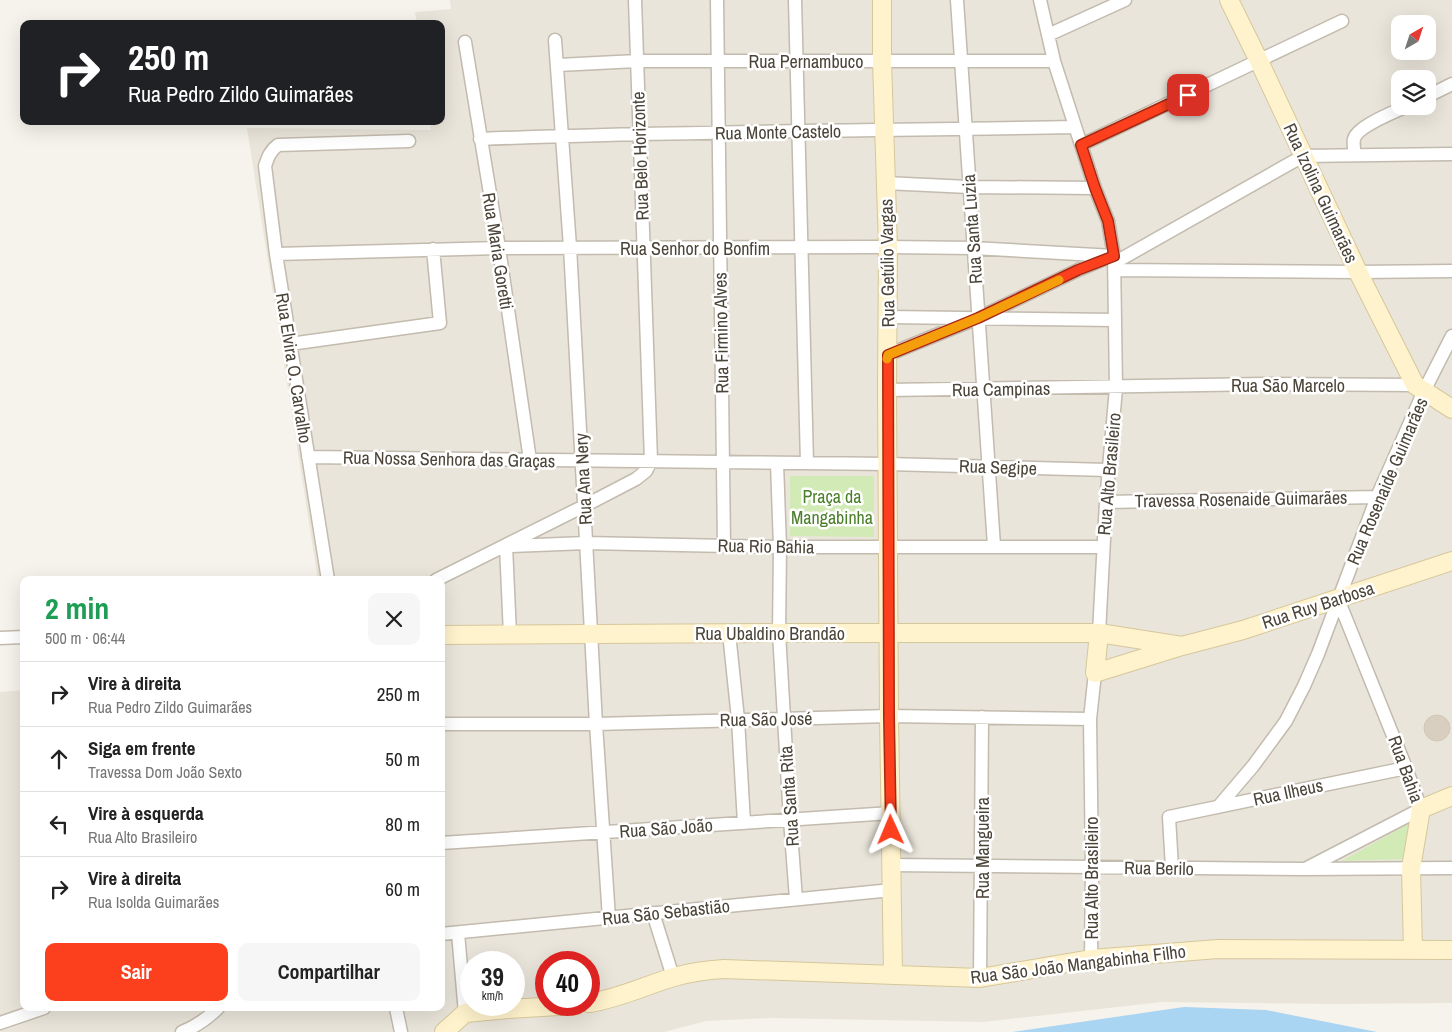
<!DOCTYPE html>
<html lang="pt">
<meta charset="utf-8">
<style>
:root{--surface:#fff;--page:#f6f6f6;--text:#222;--muted:#767676;--line:#e0e0e0;--accent:#fc3f1d}
body{margin:0;font-family:"Archivo Narrow",sans-serif;background:var(--page);color:var(--text);height:100vh;display:flex;flex-direction:column;font-size:19px;white-space:nowrap}
*{box-sizing:border-box;margin:0}
p{font-size:16px;color:var(--muted)}
.icon{flex:none;width:28px;height:28px;fill:none;stroke:currentColor;stroke-width:2;stroke-linecap:round;stroke-linejoin:round}
.map{position:relative;flex:1;overflow:hidden}
.side{position:absolute;left:20px;top:576px;width:425px;height:435px;display:flex;flex-direction:column;background:var(--surface);border-radius:10px;box-shadow:0 5px 20px #0002}
.side>*{flex:none}
.guide{position:absolute;left:20px;top:20px;width:425px;height:105px;border-radius:10px;box-shadow:0 5px 20px #0002;background:#202124;color:#fff;overflow:hidden}
.needle{width:32px;rotate:39deg}
.buttons{position:absolute;left:1391px;top:15px;display:grid;gap:10px}
.buttons a{display:grid;place-items:center;width:45px;height:45px;border-radius:10px;background:var(--surface);box-shadow:0 5px 20px #0002;font-size:25px}
.speed{position:absolute;left:460px;top:951px;display:flex;gap:10px;font-size:25px;font-weight:700;text-align:center}
.speed>*{display:grid;place-content:center;width:65px;height:65px;border-radius:50%;background:var(--surface);box-shadow:0 5px 20px #0002;line-height:1}
.speed small{font-size:12px;font-weight:400}
.speed .limit{border:8px solid #d22;background:#fff;color:#111}
.pin{position:absolute;display:grid;place-items:center;width:42px;height:42px;color:#fff;margin:-21px;border-radius:10px;box-shadow:0 2px 8px #0006}
.me{position:absolute;width:55px;margin:-28px;rotate:359deg;stroke-linejoin:round;filter:drop-shadow(0 0 4px #0008)}
.turn{display:flex;align-items:center;gap:18px;height:105px;padding:0 25px;font-size:22px}
.turn .icon{width:65px;height:65px;stroke-width:2.5}
.turn b{display:block;font-size:35px;line-height:42px}
.round{display:grid;place-items:center;flex:none;width:52px;height:52px;border-radius:10px;background:var(--page)}
.head{display:flex;align-items:center;justify-content:space-between;height:85px;padding:0 25px}
h1{font-size:30px;font-weight:700;line-height:38px;color:#1e9e55}
.primary-button{display:flex;gap:10px;margin-top:auto;padding:10px 25px}
.primary-button a{flex:1;height:58px;border-radius:10px;background:var(--accent);color:#fff;font-size:20px;font-weight:700;line-height:58px;text-align:center}
.primary-button a+a{background:var(--page);color:var(--text)}
ul{padding:0;list-style:none}
li{display:flex;align-items:center;gap:15px;height:65px;padding:0 25px;border-top:1px solid var(--line)}
li div{flex:1}
li b{display:block;font-size:19px}
li em{font-style:normal}
.map>svg:first-child{display:block}
</style>
<div class="map">
<svg width="1452" height="1032" viewBox="0 0 1452 1032">
<rect width="100%" height="100%" fill="#f6f3ec"/>
<!-- residential -->
<path fill="#eae5da" fill-rule="evenodd" d="M450 0H1452V1003L1336 1004 1162 1002 983 1022 770 1018 706 1021 664 1032H0V692L24 690V1008H441V580H318L247 128 431 130 430 121H441V24H417L415 12 451 9ZM1400 24H1428V51H1400ZM1400 79H1428V106H1400ZM471 962H514V1005H471ZM546 962H589V1005H546Z"/>
<!-- green -->
<path fill="#d2eab5" d="M790 476H874V537L790 536Z
M1410 823 1405 859 1342 861Z"/>
<!-- water -->
<path fill="#a9d4f2" d="M1184 1007 1266 1010 1377 1032H1012Z"/>
<!-- building -->
<path fill="#d8cfc1" stroke="#d3c7b4" d="M1424 728a13 13 0 1 1 26 0a13 13 0 1 1-26 0Z"/>
<g fill="none" stroke-linecap="round" stroke-linejoin="round">
<!-- street casing -->
<g stroke="#c2bbae" stroke-width="15">
<path id="street" d="M717 0 724 545
M795 0 807 463
M957 0 994 546
M1040 0 1054 61 1095 188 1108 221 1114 256 1116 388 1106 502 1099 633
M1048 35 1125 0
M555 40 570 247 596 724 609 918
M465 42 499 248 530 460
M558 65 637 61H1054
M1428 96 1452 84
M480 139C678 131 877 131 1075 127
M1081 145 1342 21
M1355 155C1354 150 1353 144 1354 139 1357 126 1395 112 1407 106
M885 183 969 187 1095 188
M276 254 499 248 888 247 973 248 1114 256
M1114 263 1303 156 1452 154
M1114 270 1358 272 1452 271
M889 317 1115 320
M290 344 440 323 433 249
M887 355 978 318 1078 270 1109 257
M887 390 1265 384 1415 385
M308 457 888 464 1108 470
M777 463 780 547 779 633 790 820 796 899
M1106 502 1377 497
M506 546 510 635
M511 546 586 543 780 547H1103
M328 580 276 254 265 166C268 157 270 151 278 145L409 141
M436 580 584 506 636 479 646 471 651 461 635 0
M729 633 738 719 744 823
M0 638 24 637
M441 724H596L889 716 1090 719
M1219 806 1253 766 1286 721 1304 686 1318 654 1377 497 1424 391 1452 336
M441 843 891 813
M892 865 1305 869 1452 868
M1172 868 1169 817 1406 768
M1307 868 1421 809 1406 768 1338 599
M653 913 673 977
M458 933 465 1013
M441 934 892 890
M1091 959 1092 867 1090 719 1095 673
M980 978 982 717
M396 1008 401 1032
M0 1023 44 1008
M182 1032C197 1026 207 1019 218 1008"/>
</g>
<!-- secondary casing -->
<g stroke="#d6c79b" stroke-width="20">
<path id="secondary" d="M882 0V61L888 247 887 390 889 716 893 975
M1229 0 1259 61 1358 272 1415 385 1452 409
M1099 633 1095 673 1182 646 1243 630 1452 561
M441 635 779 633H1099L1182 646
M1413 949 1411 868 1421 809 1452 796
M589 1003C618 999 646 985 674 977 691 972 707 970 724 969L980 978 1091 959 1218 949 1452 950
M444 1032 465 1013 508 1009 576 1005"/>
</g>
<!-- street -->
<use href="#street" stroke="#fff" stroke-width="12"/>
<!-- secondary -->
<use href="#secondary" stroke="#fff3cd" stroke-width="18"/>
</g>
<g fill="none" stroke-linecap="round" stroke-linejoin="round">
<!-- route casing -->
<g stroke="#a42913" stroke-width="12">
<path id="route" d="M891 830 889 716 888 355 978 318 1078 270 1114 256 1108 221 1095 188 1081 145 1188 95"/>
</g>
<!-- route -->
<use href="#route" stroke="#fc3f1d" stroke-width="9"/>
<!-- slow -->
<path stroke="#f59e0b" stroke-width="9" d="M887 359 888 355 978 318 1059 280"/>
</g>
<g text-anchor="middle" dominant-baseline="central" stroke-width="5" stroke-linejoin="round" paint-order="stroke">
<!-- street labels -->
<g font-size="18" fill="#4b4439" stroke="#fff">
<text x="806" y="61">Rua Pernambuco</text>
<text transform="translate(778 132) rotate(-1)">Rua Monte Castelo</text>
<text transform="translate(640 156) rotate(-92)">Rua Belo Horizonte</text>
<text transform="translate(1321 193) rotate(65)">Rua Izolina Guimarães</text>
<text transform="translate(972 229) rotate(-94)">Rua Santa Luzia</text>
<text x="695" y="248">Rua Senhor do Bonfim</text>
<text transform="translate(498 251) rotate(81)">Rua Maria Goretti</text>
<text transform="translate(887 263) rotate(-91)">Rua Getúlio Vargas</text>
<text transform="translate(721 333) rotate(-91)">Rua Firmino Alves</text>
<text transform="translate(294 368) rotate(81)">Rua Elvira O. Carvalho</text>
<text x="1288" y="385">Rua São Marcelo</text>
<text transform="translate(1001 389) rotate(-1)">Rua Campinas</text>
<text transform="translate(449 459) rotate(1)">Rua Nossa Senhora das Graças</text>
<text transform="translate(998 467) rotate(2)">Rua Segipe</text>
<text transform="translate(1109 474) rotate(-85)">Rua Alto Brasileiro</text>
<text transform="translate(583 479) rotate(-93)">Rua Ana Nery</text>
<text transform="translate(1387 481) rotate(-67)">Rua Rosenaide Guimarães</text>
<text transform="translate(1241 499) rotate(-1)">Travessa Rosenaide Guimarães</text>
<text transform="translate(766 546) rotate(1)">Rua Rio Bahia</text>
<text transform="translate(1318 605) rotate(-18)">Rua Ruy Barbosa</text>
<text x="770" y="633">Rua Ubaldino Brandão</text>
<text transform="translate(766 719) rotate(-1)">Rua São José</text>
<text transform="translate(1406 769) rotate(70)">Rua Bahia</text>
<text transform="translate(1288 792) rotate(-12)">Rua Ilheus</text>
<text transform="translate(789 796) rotate(-94)">Rua Santa Rita</text>
<text transform="translate(666 828) rotate(-4)">Rua São João</text>
<text transform="translate(982 848) rotate(-90)">Rua Mangueira</text>
<text transform="translate(1159 868) rotate(1)">Rua Berilo</text>
<text transform="translate(1091 878) rotate(-90)">Rua Alto Brasileiro</text>
<text transform="translate(666 912) rotate(-6)">Rua São Sebastião</text>
<text transform="translate(1078 964) rotate(-7)">Rua São João Mangabinha Filho</text>
</g>
<!-- park labels -->
<g font-size="18" fill="#4a7f2a" stroke="#fff">
<text x="832" y="496">Praça da<tspan x="832" dy="21">Mangabinha</tspan></text>
</g>
</g>
</svg>
<div class="buttons">
<a><svg class="needle" viewBox="-14 -14 28 28"><path d="M0-13l5 13h-10z" fill="#e53935"/><path d="M0 13l5-13h-10z" fill="#767676"/></svg></a>
<a><svg class="icon" aria-label="layers" viewBox="0 0 24 24"><path d="M12 4l9 5-9 5-9-5zM3 14l9 5 9-5"/></svg></a>
</div>
<div class="speed"><div>39<small>km/h</small></div><div class="limit">40</div></div>
<div class="pin" style="left:1188px;top:95px;background:#d93025"><svg class="icon" aria-label="arrive" viewBox="0 0 24 24"><path d="M6 21V4h12l-3 4 3 4H6"/></svg></div>
<svg class="me" style="left:891px;top:830px" viewBox="-20 -20 40 40"><path d="M0-17L14 15 0 8-14 15z" fill="#fc3f1d" stroke="#fff" stroke-width="4"/></svg>
<div class="guide">
<div class="turn"><svg class="icon" aria-label="right" viewBox="0 0 24 24"><path d="M7 20v-9h11M14 6l5 5-5 5"/></svg><div><b>250 m</b>Rua Pedro Zildo Guimarães</div></div>
</div>
<section class="side">
<div class="head"><div><h1>2 min</h1><p>500 m · 06:44</p></div><a class="round"><svg class="icon" aria-label="close" viewBox="0 0 24 24"><path d="M6 6l12 12M18 6L6 18"/></svg></a></div>
<ul>
<li><svg class="icon" aria-label="right" viewBox="0 0 24 24"><path d="M7 20v-9h11M14 6l5 5-5 5"/></svg><div><b>Vire à direita</b><p>Rua Pedro Zildo Guimarães</p></div><em>250 m</em></li>
<li><svg class="icon" aria-label="ahead" viewBox="0 0 24 24"><path d="M12 20V5M6 11l6-6 6 6"/></svg><div><b>Siga em frente</b><p>Travessa Dom João Sexto</p></div><em>50 m</em></li>
<li><svg class="icon" aria-label="left" viewBox="0 0 24 24"><path d="M17 20v-9H6M10 6l-5 5 5 5"/></svg><div><b>Vire à esquerda</b><p>Rua Alto Brasileiro</p></div><em>80 m</em></li>
<li><svg class="icon" aria-label="right" viewBox="0 0 24 24"><path d="M7 20v-9h11M14 6l5 5-5 5"/></svg><div><b>Vire à direita</b><p>Rua Isolda Guimarães</p></div><em>60 m</em></li>
</ul>
<div class="primary-button"><a>Sair</a><a>Compartilhar</a></div>
</section>
</div>
